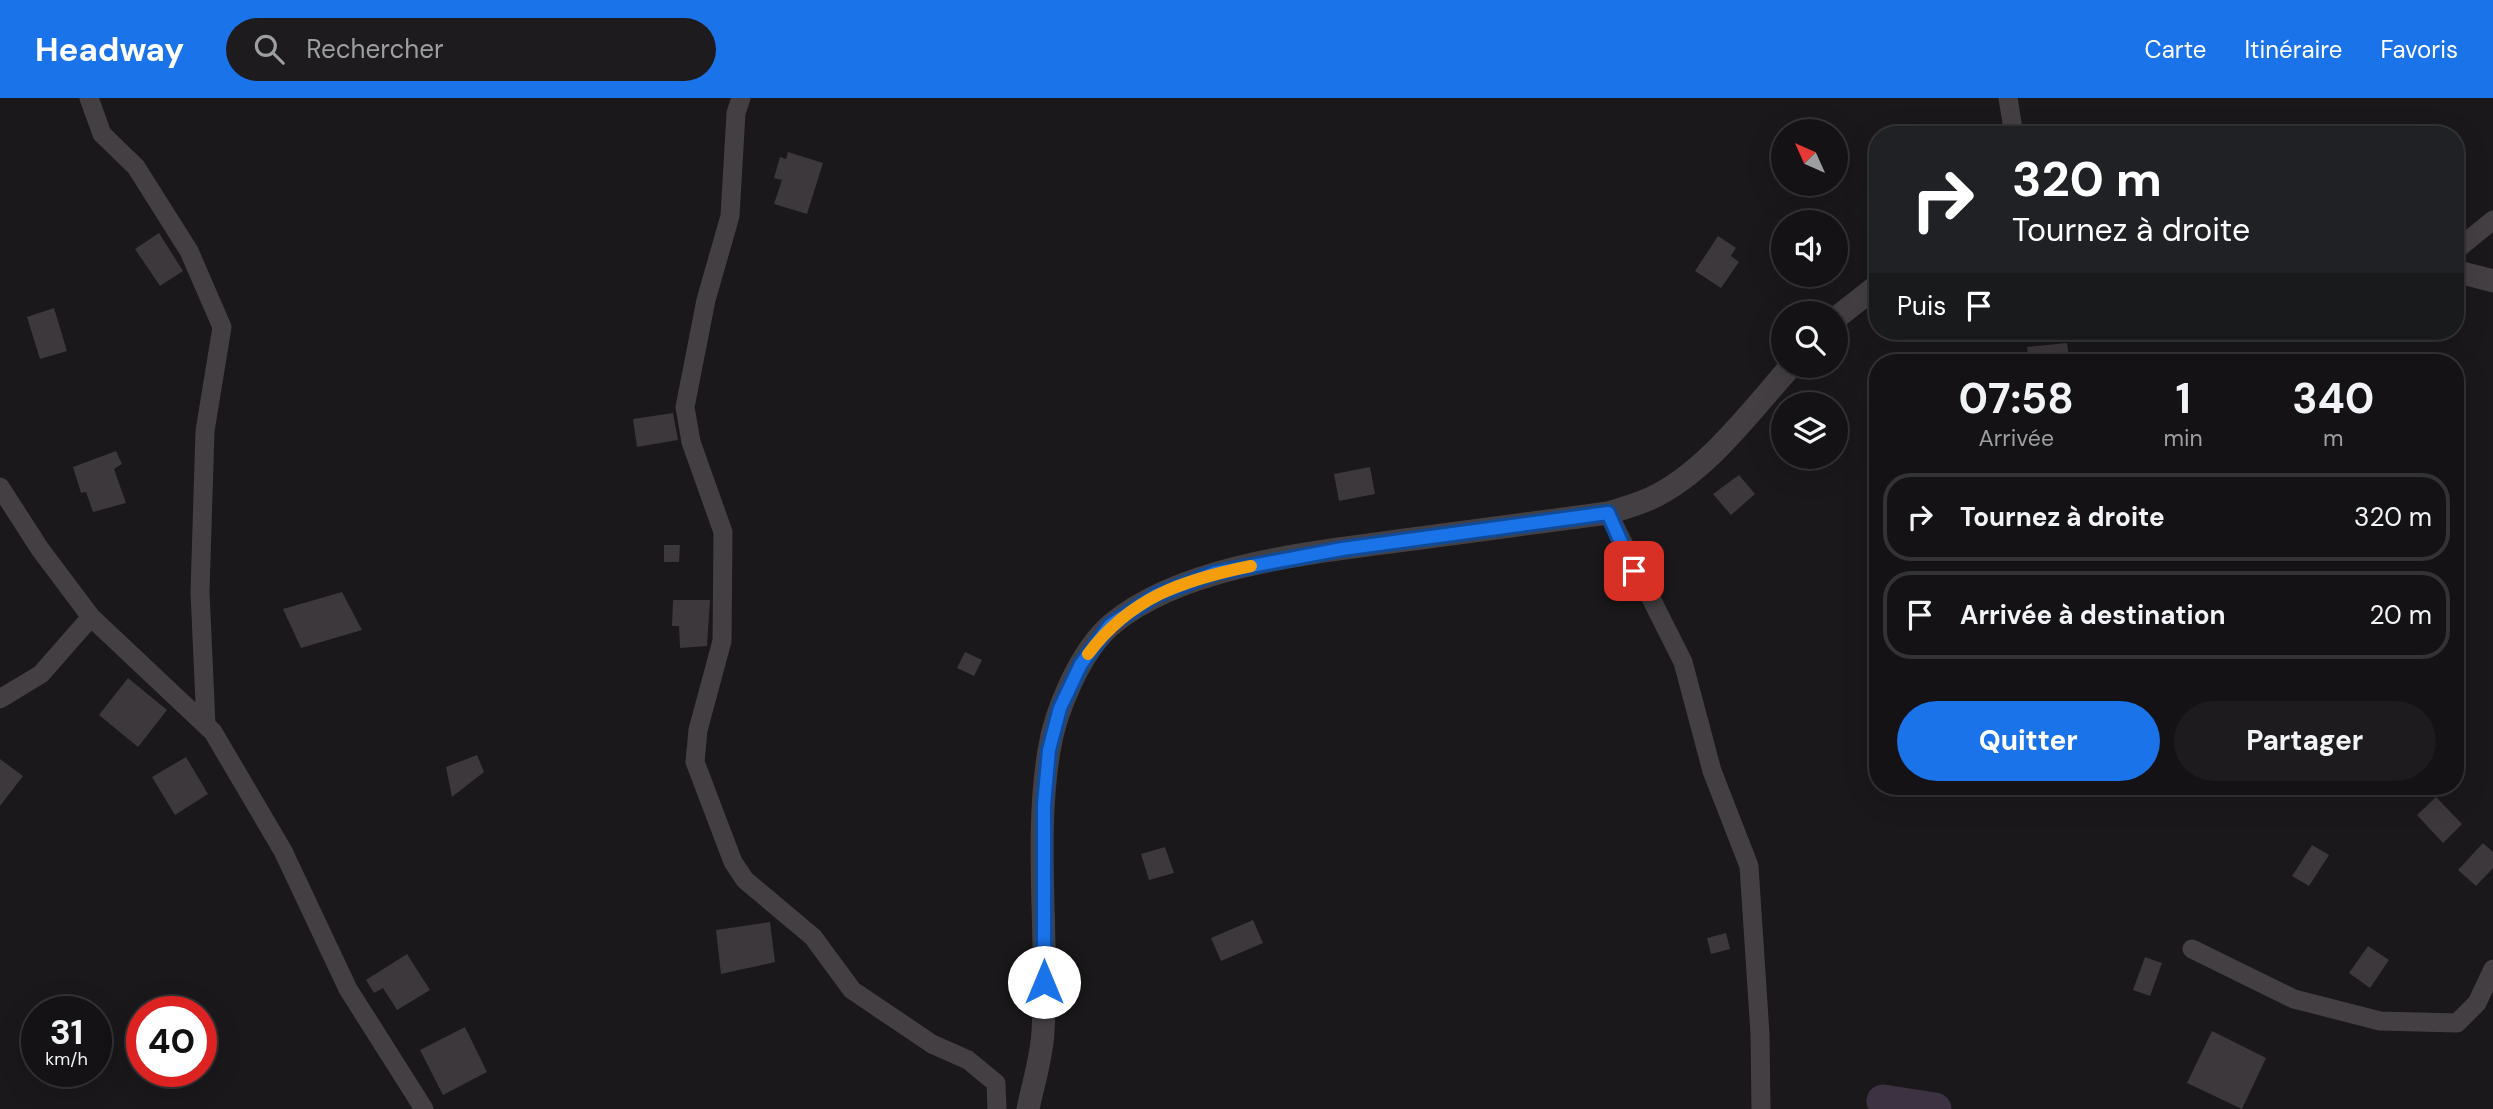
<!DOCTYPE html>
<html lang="fr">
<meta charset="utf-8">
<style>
:root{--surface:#141214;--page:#1d1b1d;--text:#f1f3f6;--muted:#9d9ea0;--line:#333234;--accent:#1a73e8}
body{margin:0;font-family:"DM Sans",sans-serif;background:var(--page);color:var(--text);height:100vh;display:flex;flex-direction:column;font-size:26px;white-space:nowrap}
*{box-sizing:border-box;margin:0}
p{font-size:23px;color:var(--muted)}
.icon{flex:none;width:38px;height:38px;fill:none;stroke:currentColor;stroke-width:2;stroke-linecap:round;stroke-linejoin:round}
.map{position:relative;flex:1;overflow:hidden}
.sheet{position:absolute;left:1869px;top:256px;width:595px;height:441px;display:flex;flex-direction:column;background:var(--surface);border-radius:28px;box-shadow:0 7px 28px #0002,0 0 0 2px var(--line)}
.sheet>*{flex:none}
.banner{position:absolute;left:1869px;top:28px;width:595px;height:214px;border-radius:28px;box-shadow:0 7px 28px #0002,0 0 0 2px var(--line);background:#202124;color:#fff;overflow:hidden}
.needle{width:46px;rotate:315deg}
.fabs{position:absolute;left:1771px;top:21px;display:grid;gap:14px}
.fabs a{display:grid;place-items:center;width:77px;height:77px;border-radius:50%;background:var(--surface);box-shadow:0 7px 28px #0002,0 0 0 2px var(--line);font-size:35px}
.speed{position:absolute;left:21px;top:898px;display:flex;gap:14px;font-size:35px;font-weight:700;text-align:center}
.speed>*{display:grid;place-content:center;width:91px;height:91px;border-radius:50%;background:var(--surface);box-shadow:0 7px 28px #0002,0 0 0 2px var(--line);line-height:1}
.speed small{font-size:18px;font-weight:400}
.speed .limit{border:10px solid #d22;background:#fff;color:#111}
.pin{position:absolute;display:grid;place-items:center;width:60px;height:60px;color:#fff;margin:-30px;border-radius:14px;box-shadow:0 4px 10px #0006}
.me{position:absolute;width:77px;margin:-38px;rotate:0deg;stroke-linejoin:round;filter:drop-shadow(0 0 5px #0008)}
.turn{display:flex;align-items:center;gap:24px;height:147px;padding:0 28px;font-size:32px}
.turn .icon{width:91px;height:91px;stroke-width:2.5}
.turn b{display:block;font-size:49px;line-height:60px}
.then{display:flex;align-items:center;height:66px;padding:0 28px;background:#0003;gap:14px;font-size:26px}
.eta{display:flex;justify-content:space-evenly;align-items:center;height:119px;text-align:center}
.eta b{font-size:42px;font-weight:700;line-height:49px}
.primary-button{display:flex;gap:14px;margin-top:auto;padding:14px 28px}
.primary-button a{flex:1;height:80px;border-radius:42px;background:var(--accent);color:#fff;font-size:28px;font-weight:700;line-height:80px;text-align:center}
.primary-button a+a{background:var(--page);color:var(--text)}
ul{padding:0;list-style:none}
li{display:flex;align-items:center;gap:21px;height:88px;margin:0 14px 10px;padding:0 14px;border:4px solid var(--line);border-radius:28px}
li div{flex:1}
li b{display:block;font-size:26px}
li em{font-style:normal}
header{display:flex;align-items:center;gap:42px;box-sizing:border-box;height:98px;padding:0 35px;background:var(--accent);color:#fff}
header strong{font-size:33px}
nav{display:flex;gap:38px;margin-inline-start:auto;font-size:24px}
.search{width:490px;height:63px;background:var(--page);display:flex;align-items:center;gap:18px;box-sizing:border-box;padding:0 24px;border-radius:38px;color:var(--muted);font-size:26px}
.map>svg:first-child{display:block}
</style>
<header>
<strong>Headway</strong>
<div class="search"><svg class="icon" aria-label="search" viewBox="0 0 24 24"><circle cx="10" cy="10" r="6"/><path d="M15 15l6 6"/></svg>Rechercher</div>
<nav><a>Carte</a><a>Itinéraire</a><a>Favoris</a></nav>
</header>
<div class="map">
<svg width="2493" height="1011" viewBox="0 0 2493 1011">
<rect width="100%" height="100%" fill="#1a181a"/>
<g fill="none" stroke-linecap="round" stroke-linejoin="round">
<!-- river -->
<path stroke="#3d3242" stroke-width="33" d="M1883 1003 1935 1011"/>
</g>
<!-- building -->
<path fill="#3c383b" d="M788 54 823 65 807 116 774 106 782 82 774 80 780 59 786 61Z
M159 135 183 173 160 188 135 151Z
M1718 138 1736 150 1731 158 1739 164 1721 190 1695 173Z
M54 210 67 253 40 261 27 219Z
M2067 245 2069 260 2058 262V264H2029L2027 249Z
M673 315 678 342 637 349 633 321Z
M116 353 122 366 114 371 126 405 93 414 86 394 81 395 73 369Z
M1370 369 1375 396 1339 403 1334 376Z
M1739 377 1755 396 1731 417 1713 396Z
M664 447H680L679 464H664Z
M342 494 362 532 301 550 283 511Z
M673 502H710L707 548 680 550 679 528H672Z
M965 554 982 562 974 578 957 570Z
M128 580 167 612 138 649 99 617Z
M477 657 484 674 452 699 446 669Z
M186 659 208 696 175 717 152 679Z
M0 661 23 678 0 708Z
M2436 699 2462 726 2443 745 2417 717Z
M2483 745 2493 754V770L2476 788 2458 772Z
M2312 747 2329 757 2309 788 2292 778Z
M1165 749 1174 775 1149 782 1141 756Z
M1253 822 1263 845 1221 863 1211 840Z
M770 824 775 864 721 876 716 832Z
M1726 835 1730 851 1711 856 1707 840Z
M2368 848 2389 862 2370 890 2349 875Z
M407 856 430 892 397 912 383 890 374 895 366 882Z
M2145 859 2162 865 2150 898 2133 892Z
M465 929 487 974 443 997 420 952Z
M2212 933 2266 960 2242 1011 2187 985Z"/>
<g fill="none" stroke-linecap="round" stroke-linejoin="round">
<!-- minor -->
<path stroke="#443f43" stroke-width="19" d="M89 0 102 36 136 69 189 153 222 229 205 333 200 494 206 627
M741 0 736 15 730 118 706 202 685 309 691 344 723 434 722 543 698 632 695 664 733 764 745 782 813 839 852 892 932 946 968 962 996 985 997 1011
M2008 0 2014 37
M2455 153 2493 122
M0 389 40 451 91 519 213 634 283 753 348 891 424 1011
M1608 415 1683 564 1712 673 1749 768 1760 936 1761 1011
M0 601 41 576 91 519
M2192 851 2294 901 2380 923 2457 925 2477 905 2493 871"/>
<!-- tertiary -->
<path stroke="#443f43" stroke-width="23" d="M2455 173 2493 183
M1836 220 1878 187
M1028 1011C1033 986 1042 959 1043 933 1049 843 1034 741 1049 653 1055 613 1081 552 1112 526 1185 465 1320 454 1413 441 1478 432 1543 424 1608 415 1621 411 1636 407 1649 401 1704 377 1752 312 1791 268"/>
</g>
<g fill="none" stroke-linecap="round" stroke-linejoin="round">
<!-- route casing -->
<g stroke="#114b97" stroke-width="18">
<path id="route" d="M1044 884V707L1049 652 1060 610 1081 566 1110 527 1156 497 1214 475 1342 451 1608 415 1634 473"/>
</g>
<!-- route -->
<use href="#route" stroke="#1a73e8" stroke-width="12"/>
<!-- slow -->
<path stroke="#f59e0b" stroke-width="12" d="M1088 556C1131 499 1183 482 1251 468"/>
</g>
</svg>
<div class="fabs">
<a><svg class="needle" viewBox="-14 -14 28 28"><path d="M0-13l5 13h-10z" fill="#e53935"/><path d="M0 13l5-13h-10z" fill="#9d9ea0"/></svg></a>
<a><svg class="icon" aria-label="sound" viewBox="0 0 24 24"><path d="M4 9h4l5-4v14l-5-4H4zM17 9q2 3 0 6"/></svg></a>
<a><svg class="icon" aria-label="search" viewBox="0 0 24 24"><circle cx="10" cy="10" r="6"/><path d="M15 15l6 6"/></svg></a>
<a><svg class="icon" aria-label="layers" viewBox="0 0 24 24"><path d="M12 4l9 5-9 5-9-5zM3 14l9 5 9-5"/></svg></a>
</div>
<div class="speed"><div>31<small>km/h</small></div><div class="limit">40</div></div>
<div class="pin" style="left:1634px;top:473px;background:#d93025"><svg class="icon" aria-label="arrive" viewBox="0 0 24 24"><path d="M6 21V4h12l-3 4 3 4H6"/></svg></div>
<svg class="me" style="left:1044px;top:884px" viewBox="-20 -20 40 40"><circle r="19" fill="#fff"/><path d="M0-13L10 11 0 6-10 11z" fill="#1a73e8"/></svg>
<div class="banner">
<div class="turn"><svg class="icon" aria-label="right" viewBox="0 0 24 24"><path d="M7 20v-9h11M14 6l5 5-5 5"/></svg><div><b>320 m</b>Tournez à droite</div></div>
<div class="then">Puis<svg class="icon" aria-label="arrive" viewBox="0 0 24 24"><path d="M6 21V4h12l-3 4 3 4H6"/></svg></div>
</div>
<section class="sheet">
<div class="eta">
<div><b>07:58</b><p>Arrivée</p></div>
<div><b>1</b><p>min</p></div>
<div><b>340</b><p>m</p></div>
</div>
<ul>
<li><svg class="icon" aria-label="right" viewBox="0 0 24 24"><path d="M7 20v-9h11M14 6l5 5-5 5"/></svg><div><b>Tournez à droite</b></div><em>320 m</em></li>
<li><svg class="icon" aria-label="arrive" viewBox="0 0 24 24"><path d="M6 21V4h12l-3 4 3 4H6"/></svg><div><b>Arrivée à destination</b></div><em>20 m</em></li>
</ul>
<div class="primary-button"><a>Quitter</a><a>Partager</a></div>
</section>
</div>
